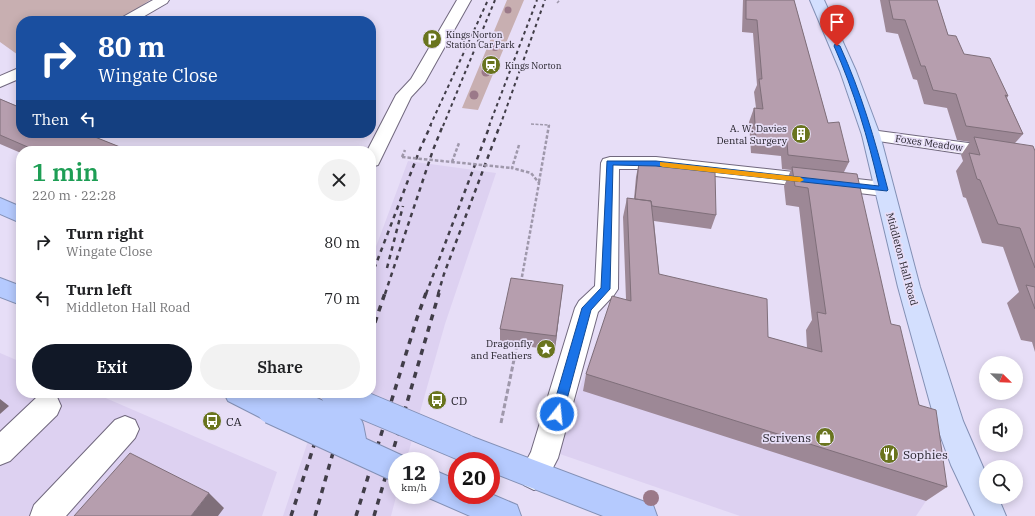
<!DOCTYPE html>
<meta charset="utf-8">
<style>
:root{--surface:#fff;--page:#f2f2f2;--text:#202124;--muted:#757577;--accent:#111827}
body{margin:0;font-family:"IBM Plex Serif",serif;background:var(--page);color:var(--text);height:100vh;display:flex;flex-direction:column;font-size:15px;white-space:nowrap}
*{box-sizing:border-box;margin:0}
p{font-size:13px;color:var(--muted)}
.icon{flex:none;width:22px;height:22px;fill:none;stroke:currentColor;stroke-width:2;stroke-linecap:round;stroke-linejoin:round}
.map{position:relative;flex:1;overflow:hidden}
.side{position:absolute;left:16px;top:146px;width:360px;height:252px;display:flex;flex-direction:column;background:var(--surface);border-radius:16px;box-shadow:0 2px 10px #0003}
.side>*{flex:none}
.banner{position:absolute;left:16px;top:16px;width:360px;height:122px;border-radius:16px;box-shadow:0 2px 10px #0003;background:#1a4fa0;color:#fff;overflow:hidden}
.needle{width:26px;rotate:113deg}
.buttons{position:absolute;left:979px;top:356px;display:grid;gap:8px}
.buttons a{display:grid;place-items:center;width:44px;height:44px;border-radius:50%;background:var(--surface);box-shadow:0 2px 10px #0003;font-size:20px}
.speed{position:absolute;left:388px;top:452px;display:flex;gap:8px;font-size:20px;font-weight:700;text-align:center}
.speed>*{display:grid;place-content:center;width:52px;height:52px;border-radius:50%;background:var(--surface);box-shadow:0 2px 10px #0003;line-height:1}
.speed small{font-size:10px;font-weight:400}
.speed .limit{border:6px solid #d22;background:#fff;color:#111}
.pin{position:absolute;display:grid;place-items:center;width:34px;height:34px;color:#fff;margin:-41px -17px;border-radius:50% 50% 50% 0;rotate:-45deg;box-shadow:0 0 4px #0007}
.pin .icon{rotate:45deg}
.me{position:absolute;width:44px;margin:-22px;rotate:16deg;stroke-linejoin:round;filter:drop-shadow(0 0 3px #0008)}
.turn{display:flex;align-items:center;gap:14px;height:84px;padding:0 16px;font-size:18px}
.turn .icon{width:52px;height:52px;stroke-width:2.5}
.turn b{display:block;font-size:28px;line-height:34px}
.then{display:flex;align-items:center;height:38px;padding:0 16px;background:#0003;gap:8px;font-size:15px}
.round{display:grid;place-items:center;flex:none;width:42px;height:42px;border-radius:21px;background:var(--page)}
.overview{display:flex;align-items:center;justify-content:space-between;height:68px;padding:0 16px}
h1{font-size:24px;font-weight:600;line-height:30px;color:#1e9e55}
.cta{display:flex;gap:8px;margin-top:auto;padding:8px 16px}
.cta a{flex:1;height:46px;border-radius:24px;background:var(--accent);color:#fff;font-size:16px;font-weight:600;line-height:46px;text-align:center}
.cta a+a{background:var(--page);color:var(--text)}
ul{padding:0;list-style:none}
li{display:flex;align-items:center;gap:12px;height:56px;padding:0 16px}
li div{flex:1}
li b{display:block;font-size:15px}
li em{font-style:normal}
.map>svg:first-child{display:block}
</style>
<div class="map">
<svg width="1035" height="516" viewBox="0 0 1035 516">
<rect width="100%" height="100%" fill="#e7def7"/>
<!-- built -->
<path fill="#ddd1f1" d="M408 161 496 173 445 324 406 461H397V493L391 516H283L324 393H371V260Z
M609 304 914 390 926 501 916 516H740L557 453Z
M0 353 21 362V393H94L277 472 262 516H0Z"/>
<!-- green -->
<path fill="#c8afb1" d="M0 0H150L125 17 116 21H21V57L0 42Z
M507 0H524L478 110 462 108Z"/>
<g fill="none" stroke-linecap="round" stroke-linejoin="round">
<!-- minor casing -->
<g stroke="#71687e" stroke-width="2">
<path id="minor" d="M153 0H169L167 3 136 21H119L121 18Z
M457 0H471L425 82 411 97 380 161 378 165 371 167V151H367L396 95 411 79Z
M21 67V78L0 87V76Z
M871 130 998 147 1035 154V166L998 159 865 139 862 135 865 131Z
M610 157H656L884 182 891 184 894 189 891 194 884 196 656 169H619L618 289 614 295 598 312 558 458 544 485 534 490 524 485 519 475 531 452 575 308 579 301 595 286 601 163 603 159Z
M47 394 57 397 61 406 57 415 10 461 0 465V432L37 397Z
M125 416 135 420 139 429 135 438 66 516H30L34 505 115 420Z"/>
</g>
<!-- major casing -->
<g stroke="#8390b5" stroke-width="2">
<path id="major" d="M810 0H824L856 71 880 135 920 287 963 421 986 474V497H998L1006 516H975L951 465 935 421 898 287 862 135 840 71Z"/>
</g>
<!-- highway casing -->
<g stroke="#8390b5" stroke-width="2">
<path id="highway" d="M0 198 21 207V223L0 214Z
M0 278 21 286V305L0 297Z
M224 393H264L281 401 285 410 281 419 271 423 228 401Z
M465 434 653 505 657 516H603L491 472V461H463L455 458 451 448 455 438Z
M431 469 457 480V495L491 494 517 505 521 516H470L422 495H431Z"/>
</g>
<!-- path-far2 -->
<path stroke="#9f98ab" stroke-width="1.5" stroke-dasharray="3 1.5" stroke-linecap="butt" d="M557 3 560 0
M531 124 549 125V126"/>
<!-- path-far1 -->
<path stroke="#9f98ab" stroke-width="2.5" stroke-dasharray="3.5 2" stroke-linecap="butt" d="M519 145 512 168 531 173 539 183 521 282
M402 157 405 150
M452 162 459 143
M539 182 549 125"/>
<!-- path -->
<path stroke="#9f98ab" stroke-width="3" stroke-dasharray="5 2.5" stroke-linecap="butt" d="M501 423 517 345"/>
<!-- minor -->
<use href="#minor" fill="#fff" fill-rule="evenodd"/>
<!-- major -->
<use href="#major" fill="#d3dffe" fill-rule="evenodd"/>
<!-- highway -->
<use href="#highway" fill="#b5cafe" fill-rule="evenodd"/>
<!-- rail-far2 -->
<path stroke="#413d48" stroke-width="2" stroke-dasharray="3.5 3.5" stroke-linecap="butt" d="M430 126 488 0
M443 126 495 0
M489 126 537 0
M500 126 545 0"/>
<!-- rail-far1 -->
<path stroke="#413d48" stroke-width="2.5" stroke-dasharray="4.5 4.5" stroke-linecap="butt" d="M387 268 403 206
M371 277 420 149 431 125
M385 294 433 150 443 125
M426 294 490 125
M438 294 444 274 500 125"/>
<!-- rail -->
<path stroke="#413d48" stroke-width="3.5" stroke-dasharray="6 6" stroke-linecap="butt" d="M371 334 385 293
M291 516 331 393
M315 516 350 393
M356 516 417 318 426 293
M374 516 439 293"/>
<!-- highway-bridge casing -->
<g stroke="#8390b5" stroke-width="29" stroke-linecap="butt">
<path id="highway-bridge" d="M334 393 465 448
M278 395 350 428 354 448
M271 410 397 468"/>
</g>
<!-- path-bridge -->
<path stroke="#9f98ab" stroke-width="2.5" stroke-dasharray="3.5 2" stroke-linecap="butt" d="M402 157 512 168"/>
<!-- highway-bridge -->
<use href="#highway-bridge" stroke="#b5cafe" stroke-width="27"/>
</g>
<!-- trees -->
<g fill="#9b7989">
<circle cx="508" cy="10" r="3.5"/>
<circle cx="495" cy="47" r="4"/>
<circle cx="486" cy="72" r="4.5"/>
<circle cx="474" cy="95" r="4.5"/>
<circle cx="651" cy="498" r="8"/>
</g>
<!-- wall -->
<path fill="#9d8896" d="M743 0H794L828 123 849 162 844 172 891 324 947 487 926 501 583 391 586 374 626 299 623 217 627 198 634 199 636 177 639 162 716 215 711 229 654 221 659 274 768 337 807 348 806 330 812 320 799 207 786 205 784 186 791 170 782 169 781 156 751 153 749 122 754 108H756L754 92 757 85 753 33 742 32Z
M880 0H937L948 35 964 54 1008 96 1007 98 1023 134 1015 143 1035 151V352L1032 342 1021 340 1007 303 1019 292 1003 247 982 243 966 198 963 197 956 171 963 161 961 155 970 142 957 140 947 108 924 104 917 80 913 79 898 34 886 32Z
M0 99 130 151H21V153L0 144Z
M563 285 555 350 500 343V329Z"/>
<!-- shaded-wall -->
<path fill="#7f6f7a" d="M32 147 35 151H33L30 148Z
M563 285 561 299 555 350 556 336Z
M0 399 9 406 0 414Z
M209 493 224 508 218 516H191Z"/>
<!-- building -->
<path fill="#b69eae" stroke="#7f6f7a" d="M746 0H794L828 123 839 122 849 162 788 155 787 142 756 139 754 108 763 109 759 79H762L757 20 746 19Z
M889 0H937L948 35 956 36 964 54 990 58 1008 96 1005 95 1023 134 966 126 956 94 933 90 925 66H921L905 20 893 19Z
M0 99 21 108V133H85L130 151H42L32 147 30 148 0 135Z
M974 137 1033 146 1035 151V268L1020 228 998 224 980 180 977 179 969 153 980 155Z
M639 162 715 172 716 215 652 206 651 201 635 199Z
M792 167 857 174 891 324 900 326 919 405 936 410 947 487 586 374 612 296 631 301 627 198 651 201 659 274 767 299 768 337 822 352 817 312 826 314 808 188 795 186Z
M511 278 563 285 556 336 500 329Z
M1026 285 1035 287V309Z
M130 453 209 493 191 516H74Z"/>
<!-- route -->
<path fill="#1a73e8" stroke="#114b97" d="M835 44 840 46C861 92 875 140 888 190L887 191 656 166 613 165 610 289 591 310 563 414 561 417 557 419 553 417 551 414 582 308 601 288 607 161H656L879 186C868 138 854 91 834 46Z"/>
<!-- slow -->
<path fill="#f59e0b" d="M660 162 800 177 804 180 800 182 663 167 660 166Z"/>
<!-- icons -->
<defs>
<g id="parking-disc" transform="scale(1)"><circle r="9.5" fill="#69741e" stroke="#e7def7"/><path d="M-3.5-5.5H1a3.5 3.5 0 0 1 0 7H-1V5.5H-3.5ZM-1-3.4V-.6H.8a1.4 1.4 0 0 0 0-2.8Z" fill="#fff"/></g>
<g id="station-disc" transform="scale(1)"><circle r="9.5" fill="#69741e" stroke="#e7def7"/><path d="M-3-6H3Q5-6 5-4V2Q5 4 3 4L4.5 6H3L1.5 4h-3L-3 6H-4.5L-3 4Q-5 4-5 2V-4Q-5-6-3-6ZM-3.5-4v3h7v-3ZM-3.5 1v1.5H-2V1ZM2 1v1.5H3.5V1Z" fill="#fff"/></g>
<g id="building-disc" transform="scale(1)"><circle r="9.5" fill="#69741e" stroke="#e7def7"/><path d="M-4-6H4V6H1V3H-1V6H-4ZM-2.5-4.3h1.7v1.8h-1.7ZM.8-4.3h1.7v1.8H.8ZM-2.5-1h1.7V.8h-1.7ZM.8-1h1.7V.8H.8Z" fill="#fff"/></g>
<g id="sight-disc" transform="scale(1)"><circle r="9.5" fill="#69741e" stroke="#e7def7"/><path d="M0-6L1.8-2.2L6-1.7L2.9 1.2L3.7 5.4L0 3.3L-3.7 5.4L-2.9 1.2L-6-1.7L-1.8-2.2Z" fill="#fff"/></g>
<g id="bus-disc" transform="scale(1)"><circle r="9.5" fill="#69741e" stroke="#e7def7"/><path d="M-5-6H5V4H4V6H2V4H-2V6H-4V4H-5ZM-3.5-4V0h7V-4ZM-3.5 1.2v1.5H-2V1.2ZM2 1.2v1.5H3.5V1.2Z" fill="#fff"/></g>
<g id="shop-disc" transform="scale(1)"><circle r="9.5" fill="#69741e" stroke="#e7def7"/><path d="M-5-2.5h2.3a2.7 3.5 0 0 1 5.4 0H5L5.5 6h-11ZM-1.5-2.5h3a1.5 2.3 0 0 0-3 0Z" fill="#fff"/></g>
<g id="restaurant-disc" transform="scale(1)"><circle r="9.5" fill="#69741e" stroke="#e7def7"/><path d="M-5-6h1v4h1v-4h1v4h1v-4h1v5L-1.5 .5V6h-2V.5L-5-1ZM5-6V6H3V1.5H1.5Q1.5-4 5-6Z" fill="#fff"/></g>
</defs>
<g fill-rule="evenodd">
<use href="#parking-disc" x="432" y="39"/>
<use href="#station-disc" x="491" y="65"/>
<use href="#building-disc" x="801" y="134"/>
<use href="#sight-disc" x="546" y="349"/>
<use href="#bus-disc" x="437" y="400"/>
<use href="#bus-disc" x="212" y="421"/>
<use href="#shop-disc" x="825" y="437"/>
<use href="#restaurant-disc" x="889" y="454"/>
</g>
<g text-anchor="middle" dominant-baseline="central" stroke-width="3.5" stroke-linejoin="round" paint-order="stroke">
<!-- far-poi labels -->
<g font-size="9" fill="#27242d" stroke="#e7def7" text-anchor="start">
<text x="446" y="34">Kings Norton<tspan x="446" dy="10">Station Car Park</tspan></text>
<text x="505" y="65">Kings Norton</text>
</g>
<!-- poi labels -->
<g font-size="10" fill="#27242d" stroke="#e7def7" text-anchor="end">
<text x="787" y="128">A. W. Davies<tspan x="787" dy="12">Dental Surgery</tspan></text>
<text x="532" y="343">Dragonfly<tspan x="532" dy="12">and Feathers</tspan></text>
</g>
<!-- street labels -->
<g font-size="10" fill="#27242d" stroke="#e7def7">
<text transform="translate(929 143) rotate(8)">Foxes Meadow</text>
<text transform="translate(902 259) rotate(75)">Middleton Hall Road</text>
</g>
<!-- near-poi labels -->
<g font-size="12" fill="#27242d" stroke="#e7def7" text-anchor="start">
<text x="451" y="400">CD</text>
<text x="226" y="421">CA</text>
<text x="811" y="437" text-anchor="end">Scrivens</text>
<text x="903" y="454">Sophies</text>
</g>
</g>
</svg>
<div class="buttons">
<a><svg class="needle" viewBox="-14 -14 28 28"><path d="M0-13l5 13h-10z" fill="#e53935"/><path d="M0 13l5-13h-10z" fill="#757577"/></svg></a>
<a><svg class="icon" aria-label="sound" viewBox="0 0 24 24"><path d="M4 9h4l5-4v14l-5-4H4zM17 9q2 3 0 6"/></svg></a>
<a><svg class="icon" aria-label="search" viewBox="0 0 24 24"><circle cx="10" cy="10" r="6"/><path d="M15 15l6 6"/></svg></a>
</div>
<div class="speed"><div>12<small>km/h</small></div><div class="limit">20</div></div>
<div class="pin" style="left:837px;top:46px;background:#d93025"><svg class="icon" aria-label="arrive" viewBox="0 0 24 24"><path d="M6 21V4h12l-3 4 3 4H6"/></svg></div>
<svg class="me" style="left:557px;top:414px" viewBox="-20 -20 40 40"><circle r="17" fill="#1a73e8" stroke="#fff" stroke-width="3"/><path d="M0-11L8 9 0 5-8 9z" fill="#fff"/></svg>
<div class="banner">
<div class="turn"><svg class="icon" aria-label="right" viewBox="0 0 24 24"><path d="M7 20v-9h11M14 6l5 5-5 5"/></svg><div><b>80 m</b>Wingate Close</div></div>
<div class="then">Then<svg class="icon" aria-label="left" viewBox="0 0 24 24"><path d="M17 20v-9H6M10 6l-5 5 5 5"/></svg></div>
</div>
<section class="side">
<div class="overview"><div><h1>1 min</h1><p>220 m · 22:28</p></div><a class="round"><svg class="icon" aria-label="close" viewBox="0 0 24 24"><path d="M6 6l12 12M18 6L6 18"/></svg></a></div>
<ul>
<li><svg class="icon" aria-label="right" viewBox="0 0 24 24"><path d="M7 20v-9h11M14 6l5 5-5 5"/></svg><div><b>Turn right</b><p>Wingate Close</p></div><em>80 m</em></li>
<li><svg class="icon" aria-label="left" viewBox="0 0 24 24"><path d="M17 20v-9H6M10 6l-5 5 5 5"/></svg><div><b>Turn left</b><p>Middleton Hall Road</p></div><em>70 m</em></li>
</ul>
<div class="cta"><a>Exit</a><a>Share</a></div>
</section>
</div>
